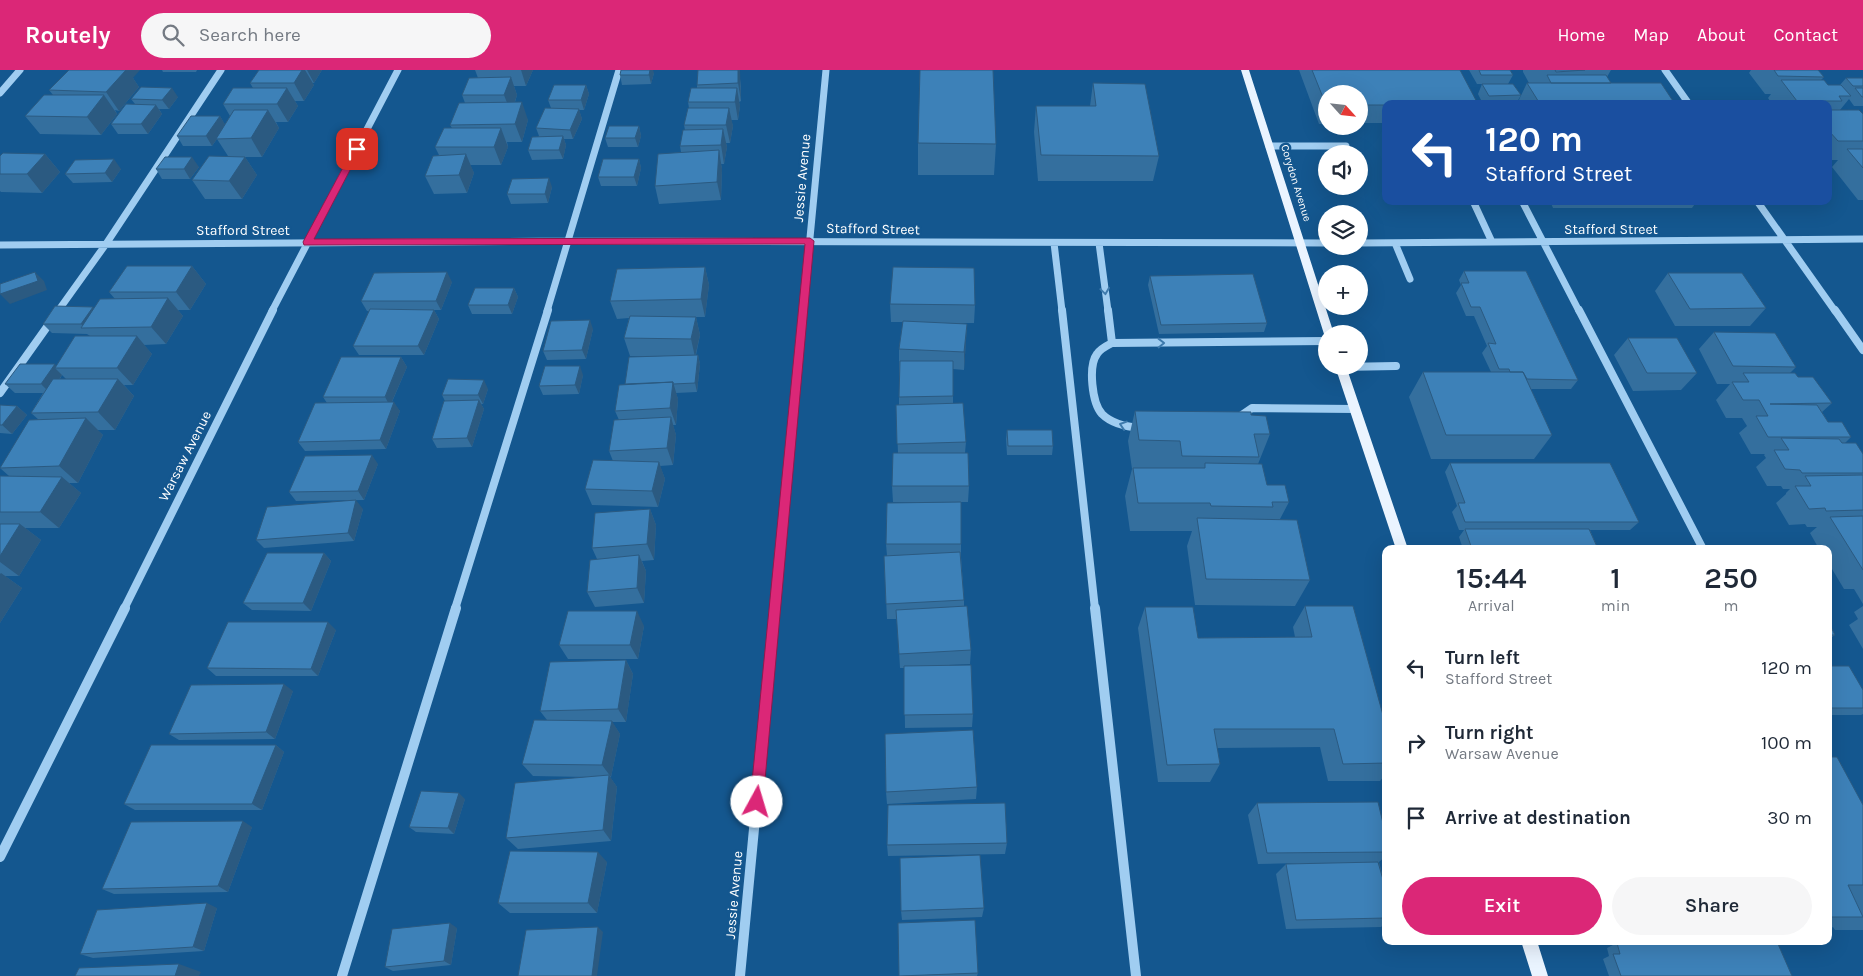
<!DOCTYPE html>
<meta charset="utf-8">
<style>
:root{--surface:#fff;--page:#f6f6f7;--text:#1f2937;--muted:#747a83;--accent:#db2777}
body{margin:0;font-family:Karla,sans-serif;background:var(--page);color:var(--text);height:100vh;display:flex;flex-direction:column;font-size:19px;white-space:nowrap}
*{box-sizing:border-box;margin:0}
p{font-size:16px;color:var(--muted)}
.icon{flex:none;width:28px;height:28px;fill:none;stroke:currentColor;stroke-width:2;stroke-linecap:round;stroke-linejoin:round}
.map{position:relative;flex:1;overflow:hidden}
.panel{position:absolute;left:1382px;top:475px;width:450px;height:400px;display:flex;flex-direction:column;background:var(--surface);border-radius:10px;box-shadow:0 5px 20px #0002}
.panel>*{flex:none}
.banner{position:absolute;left:1382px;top:30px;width:450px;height:105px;border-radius:10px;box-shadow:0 5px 20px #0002;background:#1a4fa0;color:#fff;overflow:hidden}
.needle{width:32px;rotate:117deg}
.buttons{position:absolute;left:1318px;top:15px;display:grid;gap:10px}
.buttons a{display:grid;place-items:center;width:50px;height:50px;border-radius:50%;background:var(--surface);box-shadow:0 5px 20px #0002;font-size:25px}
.pin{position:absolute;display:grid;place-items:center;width:42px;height:42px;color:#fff;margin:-21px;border-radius:10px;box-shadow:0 2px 8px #0006}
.me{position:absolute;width:55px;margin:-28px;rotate:6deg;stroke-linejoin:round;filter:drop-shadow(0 0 4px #0008)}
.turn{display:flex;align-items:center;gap:18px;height:105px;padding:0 20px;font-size:22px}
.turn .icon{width:65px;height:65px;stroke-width:2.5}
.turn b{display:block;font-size:35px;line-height:42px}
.eta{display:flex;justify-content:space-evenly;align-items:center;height:85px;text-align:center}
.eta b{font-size:30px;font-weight:600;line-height:35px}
.cta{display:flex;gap:10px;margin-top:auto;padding:10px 20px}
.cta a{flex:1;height:58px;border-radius:30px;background:var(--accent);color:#fff;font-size:20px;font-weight:600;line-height:58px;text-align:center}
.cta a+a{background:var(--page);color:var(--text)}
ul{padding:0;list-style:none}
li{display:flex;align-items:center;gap:15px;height:75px;padding:0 20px}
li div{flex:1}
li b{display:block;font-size:19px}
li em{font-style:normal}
header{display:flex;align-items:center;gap:30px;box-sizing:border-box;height:70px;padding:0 25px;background:var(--accent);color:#fff}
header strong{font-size:24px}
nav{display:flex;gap:28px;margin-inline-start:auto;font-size:18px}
.search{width:350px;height:45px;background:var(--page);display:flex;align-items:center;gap:12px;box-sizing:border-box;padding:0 18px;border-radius:28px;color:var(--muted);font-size:19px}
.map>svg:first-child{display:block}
</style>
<header>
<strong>Routely</strong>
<div class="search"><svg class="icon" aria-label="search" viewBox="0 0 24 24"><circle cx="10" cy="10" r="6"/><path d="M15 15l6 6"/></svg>Search here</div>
<nav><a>Home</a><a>Map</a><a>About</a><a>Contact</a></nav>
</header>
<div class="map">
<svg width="1863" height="906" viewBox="0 0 1863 906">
<rect width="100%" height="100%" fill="#14578f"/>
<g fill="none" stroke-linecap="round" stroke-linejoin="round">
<!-- minor-far2 -->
<path stroke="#a0cdf1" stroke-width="7" d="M1665 0 1689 34
M0 23 20 0
M1269 76H1346
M1473 131 1492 172
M1522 131 1579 241
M1757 131 1835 241
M1054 173 1062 241
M1099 173 1108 241
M1359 173 1863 169
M1395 173 1410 209
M0 175 569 171 1326 173
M58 241 106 174 221 0
M272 241 398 0
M547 241 619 0
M803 241 826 0"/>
<!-- minor-far1 -->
<path stroke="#a0cdf1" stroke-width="8" d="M1062 240 1095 539
M1108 240 1112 273
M1579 240 1703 479
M1835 240 1863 280
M1341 297 1396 296
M0 323 59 240
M1236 349 1252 338 1355 339
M1141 358C1127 357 1112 354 1102 344 1092 333 1088 296 1097 284 1100 279 1106 276 1112 273L1326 271
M124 539 273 240
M455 539 548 240
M775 539 803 240"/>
<!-- minor -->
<path stroke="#a0cdf1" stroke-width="10" d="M1095 538 1136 906
M0 787 125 538
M342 906 456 538
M740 906 775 538"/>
<!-- major -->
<path fill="#eaf4ff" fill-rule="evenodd" d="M1241 0H1249L1334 264H1326V267L1324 264Z
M1335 296H1346L1408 479H1396Z
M1521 871H1537L1548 906H1532Z"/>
</g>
<!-- wall -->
<path fill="#346f9e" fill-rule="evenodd" d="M162 0H197L196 2H163Z
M259 0H322L314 13H312L314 15 304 31H295L298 36 288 52H276L279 58 262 87H245L257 105 242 129H205L192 110 228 86 217 69 212 76H183L177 66 220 46 225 55 230 46 223 34 253 18 250 13Z
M475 0H533L526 16H514L517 25 515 32 528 50 522 72H507L508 77 501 95H470L474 103 467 123 434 124 425 106 439 85 435 77 452 58 450 55 465 33 462 25 478 8Z
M1299 0H1460L1386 34V53H1359V24H1326V54H1319Z
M1469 0H1510L1513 5 1508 14 1521 25 1516 34H1483L1478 24 1482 14H1485H1477Z
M1523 0H1611L1607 7 1611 13 1675 34H1517L1527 13H1529L1523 2Z
M1751 0H1818L1824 7 1821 10 1828 15H1840L1846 8H1863V36H1854L1849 29 1840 40 1863 44V130H1858L1832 97 1838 90H1829V34H1772L1768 28 1771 24H1765L1749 3Z
M654 3 651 14 622 15 620 5Z
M133 8 139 17 119 41 115 40 117 44 101 65 40 64 25 46 53 25 49 20Z
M740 9 741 16V31L739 32 740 36 738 50H731L733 56 730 73H726L727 77 724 94H721L722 99 721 130 659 134 655 116 681 82 680 76 685 60 684 55 689 38 688 32 697 18V15Z
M1093 13 1159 86 1153 111H1038L1034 62 1036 36H1090Z
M586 15 589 24 584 40H579L582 49 573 69H564L566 75 563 89 532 90 528 80 539 66 536 58 551 38 548 30Z
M178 27 169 39H159L162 44 148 64H118L111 54 135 34 131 29Z
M639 56 641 66 638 77H608L605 68Z
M918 73 996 74 994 105H918Z
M45 84 60 102 42 123 1 122 0 121V86Z
M639 89 641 98 637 116H601L598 107Z
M199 97 190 109H162L156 99Z
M121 99 112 112 73 113 65 104Z
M552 117 548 133 511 134 507 124Z
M1550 131H1697L1692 138H1553Z
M192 196 206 214 190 240H178L183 246 166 274 144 275 152 284 133 315H124L134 326 115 360H97L103 365 78 413H69L81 423 59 458H25L41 470 19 506H5L22 518 0 553V406H9L0 398 39 350 31 343 43 323H15L5 314 56 296 90 266 87 264 52 263 43 254 94 238 115 229 109 222ZM62 305 66 309H60Z
M705 197 709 215 705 247H694H696L700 265 696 285H698L700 294 697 322 676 323 678 329 676 355H673L676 365 673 395 660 396 665 409 658 437 592 435 585 419 613 391 609 381 619 350 615 341 665 286H630L624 268 629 248 617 249 610 231Z
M1464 201 1578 310 1571 319H1531L1552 365 1534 389H1431L1409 327 1423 302H1491L1482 283 1487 276 1474 246H1466L1456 223 1461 215 1459 210Z
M1668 203 1766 238 1750 256H1675L1655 221Z
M1150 206 1267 253 1264 262 1159 264 1148 215Z
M452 212 441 240H434L439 249 424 285H359L353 276 370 241H367L361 231Z
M514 218 518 227 512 244H472L468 235Z
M890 234 975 235 974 253H945L967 254 964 300 953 299V333L966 372 965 383 969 416 968 432H893L892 416 898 383 896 335H899V279L903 252H891Z
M593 259 586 289 547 290 543 281Z
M1714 262 1796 297 1790 303 1798 307 1832 333 1822 342 1828 352 1851 367 1845 373 1863 384V534L1854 519H1844L1829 494V479H1819L1810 463 1817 457H1807L1805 454 1789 455 1776 433 1786 424V423L1790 419H1783L1781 416H1767L1756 397 1766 388 1764 385 1765 384H1751L1739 363 1747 356 1742 348H1726L1716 330 1730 314H1717L1699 279Z
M1628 268 1697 303 1681 320 1633 321 1614 285Z
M401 287 407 297 392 332 400 341 386 379 305 381 298 372 327 333 323 327Z
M583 305 579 324 543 325 539 316Z
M488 319 483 334H481L484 339 472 377 437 378 432 369 445 331 442 325Z
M0 335 17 336 27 345 12 364 0 363Z
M1135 341 1251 345 1270 364 1258 394 1267 415 1289 432 1280 449 1310 510 1295 536 1195 535 1187 476 1192 461H1130L1125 426 1132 399 1128 371Z
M1007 360 1053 376 1052 385H1007L1006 369Z
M1450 393 1639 452 1630 460H1590L1598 479H1463L1459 467 1464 460H1459L1452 442 1457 436 1445 402Z
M378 394 364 430 296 431 289 422Z
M363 439 354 471 264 478 256 470Z
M650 439 656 455 654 490 642 491 646 501 644 533 595 537 587 522 597 489 592 478Z
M886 474H961V487L964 530V537L971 580 970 594 949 595 973 644 972 657 905 658 904 598H900L897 549H887L884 486H887Z
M324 483 331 491 311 541 252 540 243 533Z
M1305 536 1386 656V704L1380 711H1328L1320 677 1217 678 1220 694 1210 712H1158L1138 558 1145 537 1198 568 1295 567 1293 557Z
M1863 536V579L1849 555 1858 549 1854 542Z
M1829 553 1835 565 1829 569Z
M644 556 638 589H568L559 575Z
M336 560 318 606H216L207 598Z
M626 590 633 604 626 652H612L620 664 611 707H610L617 717 611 771 518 779 506 768 587 707 533 706 522 694 547 650 540 641Z
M1829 596 1863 620V644L1861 645H1829Z
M293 621 275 669 179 670 169 664Z
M276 675 284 682 262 740H135L124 734Z
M1829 687 1863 735V860H1835L1833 857 1829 859Z
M977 717 976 729 887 734 886 722Z
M465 729 454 764 416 762 409 757Z
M1257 733 1386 766V786L1379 792 1386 820V853L1381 857 1286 859 1276 804 1286 794 1298 793 1258 794 1248 745Z
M252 757 228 822 114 824 102 819Z
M1007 773 1005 784 888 786 887 775Z
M607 792 597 843H510L498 833Z
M217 838 204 881 93 888 80 884Z
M984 838 982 847 902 850 901 841Z
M457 858 451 895 393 901 385 897Z
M1617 873 1792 906H1609L1603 889 1609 886 1607 878Z
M978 903 977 906H899Z"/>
<!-- shaded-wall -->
<path fill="#2b5a81" d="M120 0H140L133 8 139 17 119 41 106 22Z
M302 0H305L314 15 304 31 294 13Z
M307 0H322L314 13Z
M521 0H533L526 16Z
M650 0H653L654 3 651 14 649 5Z
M738 0H740L741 31 738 13Z
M511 7 517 25 511 43 504 25Z
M586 15 589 24 584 40 581 30Z
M172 18 178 27 169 39 162 30Z
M287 18 298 36 288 52 277 34Z
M737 18 740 36 738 50 735 32Z
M104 25 117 44 101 65 87 47Z
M522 32 528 50 522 72 515 54Z
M156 35 162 44 148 64 141 54Z
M729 38 733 56 730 73 726 55Z
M579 39 582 49 573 69 570 60Z
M268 40 279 58 262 87 251 68Z
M220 46 226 56 212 76 206 66Z
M639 56 641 66 638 77 635 68Z
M501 58 508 77 501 95 494 77Z
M723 59 727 77 724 94 721 75Z
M563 66 566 75 563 89 559 80Z
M719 80 722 99 721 130 717 112Z
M45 84 60 102 42 123 27 104Z
M466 84 474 103 467 123 459 105Z
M192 87 199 97 190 109 184 99Z
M245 87 257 105 242 129 229 111Z
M114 89 121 99 112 112 105 103Z
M639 89 641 98 637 116 634 107Z
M549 108 552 117 548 133 545 124Z
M192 196 206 214 190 240 176 222Z
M705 197 709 215 705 247 701 229Z
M35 202 44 211 47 220 10 234 0 224Z
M447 202 452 212 441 240 436 231Z
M514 218 518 227 512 244 508 235Z
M168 228 183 246 166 274 151 257Z
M93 237 102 246 84 258 81 254Z
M434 240 439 249 424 285 418 276Z
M696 247 700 265 695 287 691 269Z
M590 250 593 259 586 289 582 280Z
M967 254 966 272 964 300V282Z
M137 266 152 284 133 315 117 298Z
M698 285 700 294 697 322 695 313Z
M401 287 407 297 390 336 385 327Z
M55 294 58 298H55L62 305 50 323 41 314Z
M580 296 583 305 579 324 575 315Z
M118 309 134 326 115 360 98 342Z
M484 310 488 319 483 334 478 325Z
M673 312 678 329 676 355 670 338Z
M479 330 484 339 472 377 467 368Z
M394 332 400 341 386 379 380 370Z
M17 336 27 345 12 364 2 355Z
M671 347 676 365 673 395 667 378Z
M86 348 103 365 78 413 59 396Z
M372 385 378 394 364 430 358 421Z
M659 392 665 409 658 437 652 421Z
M62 407 81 423 59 458 40 442Z
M356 430 363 439 354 471 348 463Z
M650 439 656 455 654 490 647 474Z
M20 454 41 470 19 506 0 492V486Z
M324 483 331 491 311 541 303 533Z
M639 485 646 501 644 533 637 518Z
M1 503 22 518 0 553V504Z
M637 541 644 556 638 589 630 575Z
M328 552 336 560 318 606 311 599Z
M626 590 633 604 626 652 618 639Z
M284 614 293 621 275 669 266 662Z
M612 651 620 664 611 707 602 695Z
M276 675 284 682 262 740 252 734Z
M609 705 617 717 611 771 603 760Z
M459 723 465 729 454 764 448 758Z
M243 751 252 757 228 822 218 816Z
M598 782 607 792 597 843 588 833Z
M207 833 217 838 204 881 193 877Z
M450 853 457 858 451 895 444 891Z
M598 857 603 862 597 906H592Z
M179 894 201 902 199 906H175Z"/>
<!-- building -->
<path fill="#3d81b8" stroke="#2b5a81" d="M69 0H126L106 22 49 20Z
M259 0H302L294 13H250Z
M621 0H650L649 5H620Z
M698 0H738V13L697 15Z
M920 0H993L996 74 918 73Z
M1312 0H1460L1478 34H1386V35H1359V24H1326V35Z
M1479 0H1510L1513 5H1481Z
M1555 0H1585L1556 2Z
M1774 0H1818L1824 7 1778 6Z
M1547 5H1606L1611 13H1551Z
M511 7 504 25H462L469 8Z
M1846 8H1863V16H1853Z
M1781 10H1824L1828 15H1841L1851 26H1839L1842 31H1797Z
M1093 13 1145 14 1159 86 1041 85 1036 36H1096Z
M1527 13H1661L1675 34H1540Z
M1482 14H1513L1521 25 1489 26Z
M554 15H586L581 30H548Z
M141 17 172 18 162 30 131 29Z
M233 18H287L277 34H223Z
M691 18H737L735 32H688Z
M1855 18H1863V27H1862Z
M44 25H104L87 47 25 46Z
M522 32 515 54 450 55 459 33Z
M126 34 156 35 141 54H111Z
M545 38 579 39 570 60 536 58Z
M688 38H729L726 55H684Z
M234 40H268L251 68 216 69Z
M1829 40H1859L1863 44V71H1838L1829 61Z
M191 46H220L206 66H177Z
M609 56H639L635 68H605Z
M444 58H501L494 77H435Z
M723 59 721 75 680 76 683 60Z
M563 66 559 80H528L532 67Z
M1847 79H1863V98Z
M719 80 717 112 655 116 658 84Z
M3 83 45 84 27 104H0V86Z
M466 84 459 105 425 106 433 86Z
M209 86 245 87 229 111 192 110Z
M165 87H192L184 99H156Z
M114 89 105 103 65 104 75 90Z
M603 89H639L634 107H598Z
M549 108 545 124H507L512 109Z
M127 196H192L176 222H109Z
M705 197 701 229 610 231 617 199Z
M893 197 974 198 975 235 890 234Z
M1464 201H1526L1578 310 1527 309 1523 302H1510L1509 299H1499L1488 273 1496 274 1480 237H1471L1461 213H1469Z
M35 202 38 211 0 224V214Z
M447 202 436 231H361L374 203Z
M1668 203H1742L1766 238 1690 239Z
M1253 204 1267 253 1161 255 1150 206Z
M475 218H514L508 235H468Z
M168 228 151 257 81 258 100 229Z
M55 236 93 237 81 254H43Z
M370 239 434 240 418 276H353Z
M630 246 696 247 691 269 624 268Z
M590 250 582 280 543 281 551 251Z
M903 251 967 254 964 282 899 279Z
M1714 262 1775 263 1796 297 1733 296Z
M75 266H137L117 298H55Z
M1628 268H1677L1697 303H1647Z
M698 285 695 313 673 314V312L625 314 629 287Z
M341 287H401L385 327H323Z
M900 291H953V326L899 327Z
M20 294H55L41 314H5Z
M545 296H580L575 315 539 316Z
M1423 302H1523L1552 365H1446Z
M1743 303H1795L1798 307H1813L1832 333 1770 334 1817 335 1828 352H1842L1851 367H1768L1756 346H1768L1759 330H1743L1732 312H1749Z
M53 309H118L98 342 31 343Z
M448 309 484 310 478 325H442Z
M673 312 670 338 615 341 619 315Z
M479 330 467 368 432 369 444 331Z
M394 332 380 370 298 372 315 333Z
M963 333 966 372 897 374 896 335Z
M0 335 17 336 2 355H0Z
M1135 341 1251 342V345L1266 346 1270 364H1254L1259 387 1182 386 1180 371 1139 370Z
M671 347 667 378 609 381 614 350Z
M86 348 59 396 0 398 29 350Z
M1007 360H1052L1053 376H1008Z
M1781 368 1839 369 1842 373H1856L1863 384V403H1802L1800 400 1785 399 1774 380H1789Z
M893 383H968L969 416H892Z
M372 385 358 421 289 422 305 386Z
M593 390 659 392 652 421 585 419Z
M1205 393 1262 394 1267 415H1285L1289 432H1272L1273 437 1211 436 1210 433H1138L1133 398H1205Z
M1450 393H1610L1639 452H1465L1458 433H1465Z
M1863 405V440L1826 441 1825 438 1809 439 1795 416H1811L1805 406Z
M0 406 62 407 40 442H0Z
M356 430 348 463 256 470 267 437Z
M961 432V474H886L887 433Z
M650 439 647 474 592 478 595 443Z
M1863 446V500L1830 447Z
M1197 448 1297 450 1310 510 1206 509Z
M0 454H20L0 486Z
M1465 459H1589L1598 479H1472Z
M960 482 964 530 886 534 884 486Z
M267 483H324L303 533H243Z
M639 485 637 518 587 522 590 490Z
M967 536 971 580 899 584 896 540Z
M1305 536H1353L1386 656V693L1343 694 1334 659H1214L1220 694 1167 695 1145 537H1193L1198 568 1312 567Z
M568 541H637L630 575H559Z
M228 552H328L311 599 207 598Z
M1829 553 1835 565H1829Z
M626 590 618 639 540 641 550 592Z
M971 595 973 644 904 645V596Z
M1829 596H1849L1863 620V638H1829Z
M284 614 266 662 169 664 191 615Z
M534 650 612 651 602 695 522 694Z
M973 660 977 717 886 722 885 664Z
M151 675H276L252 734H124Z
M1829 687H1837L1863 735V815H1848L1863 847H1829Z
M609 705 603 760 506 768 515 713Z
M421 721 459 723 448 758 409 757Z
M1378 732 1386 766V782L1267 783 1257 733Z
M1005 733 1007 773 887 775 888 735Z
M243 751 218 816 102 819 131 752Z
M510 781 598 782 588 833H498Z
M980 785 984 838 901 841 900 788Z
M1378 792 1386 820V848L1296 850 1286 794Z
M207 833 193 877 80 884 97 840Z
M975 850 978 903 899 906 898 853Z
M450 853 444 891 385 897 392 859Z
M598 857 592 906H518L526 860Z
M1617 873 1778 874 1792 906H1621L1613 884H1620Z
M179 894 175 906H75L79 898Z"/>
<!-- one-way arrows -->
<defs><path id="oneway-chevron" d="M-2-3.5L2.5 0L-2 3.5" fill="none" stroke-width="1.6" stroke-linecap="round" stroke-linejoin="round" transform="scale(1.25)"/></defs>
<g stroke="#3e7aac">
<use href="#oneway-chevron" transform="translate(1105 221) rotate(82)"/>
<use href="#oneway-chevron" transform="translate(1161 273) rotate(-1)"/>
<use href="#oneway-chevron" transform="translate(1123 355) rotate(-162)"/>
</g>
<!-- route -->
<path fill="#db2777" stroke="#8e194d" d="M357 76 361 79 314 169 810 168 814 171 763 732 761 736 757 738 752 736 750 732 805 174 304 175 303 172 353 79Z"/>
<g text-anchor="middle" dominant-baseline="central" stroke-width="5" stroke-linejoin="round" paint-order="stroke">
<!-- far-street labels -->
<g font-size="11" fill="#fff" stroke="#14578f">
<text transform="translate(1296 113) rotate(73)">Corydon Avenue</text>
</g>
<!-- street labels -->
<g font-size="14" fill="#fff" stroke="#14578f">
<text transform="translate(802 108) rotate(-85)">Jessie Avenue</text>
<text transform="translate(873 159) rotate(1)">Stafford Street</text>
<text x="1611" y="159">Stafford Street</text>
<text x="243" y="160">Stafford Street</text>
<text transform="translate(185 386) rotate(-63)">Warsaw Avenue</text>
<text transform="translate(734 825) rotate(-85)">Jessie Avenue</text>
</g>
</g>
</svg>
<div class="buttons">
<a><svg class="needle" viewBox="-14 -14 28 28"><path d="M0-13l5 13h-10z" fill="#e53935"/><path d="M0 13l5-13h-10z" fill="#747a83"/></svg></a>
<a><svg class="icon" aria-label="sound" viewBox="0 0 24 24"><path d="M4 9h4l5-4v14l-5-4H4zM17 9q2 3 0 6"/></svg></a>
<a><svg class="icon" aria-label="layers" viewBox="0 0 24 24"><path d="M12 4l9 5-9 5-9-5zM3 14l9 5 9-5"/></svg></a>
<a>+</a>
<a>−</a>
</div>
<div class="pin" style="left:357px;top:79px;background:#d93025"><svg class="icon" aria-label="arrive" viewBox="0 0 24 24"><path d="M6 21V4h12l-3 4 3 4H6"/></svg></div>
<svg class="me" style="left:757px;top:732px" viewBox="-20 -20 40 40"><circle r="19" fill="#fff"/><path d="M0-13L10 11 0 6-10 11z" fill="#db2777"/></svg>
<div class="banner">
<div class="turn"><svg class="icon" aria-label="left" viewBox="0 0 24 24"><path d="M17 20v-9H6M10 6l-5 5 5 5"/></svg><div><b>120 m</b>Stafford Street</div></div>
</div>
<section class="panel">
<div class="eta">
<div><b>15:44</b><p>Arrival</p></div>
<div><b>1</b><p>min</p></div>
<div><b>250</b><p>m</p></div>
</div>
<ul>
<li><svg class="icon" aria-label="left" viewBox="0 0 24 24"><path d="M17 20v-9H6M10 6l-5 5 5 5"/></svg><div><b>Turn left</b><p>Stafford Street</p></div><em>120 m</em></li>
<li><svg class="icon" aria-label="right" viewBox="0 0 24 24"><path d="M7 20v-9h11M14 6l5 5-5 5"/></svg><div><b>Turn right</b><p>Warsaw Avenue</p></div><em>100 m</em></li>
<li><svg class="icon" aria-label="arrive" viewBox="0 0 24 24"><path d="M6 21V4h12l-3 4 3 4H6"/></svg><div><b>Arrive at destination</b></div><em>30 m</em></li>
</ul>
<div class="cta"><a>Exit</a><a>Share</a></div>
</section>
</div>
